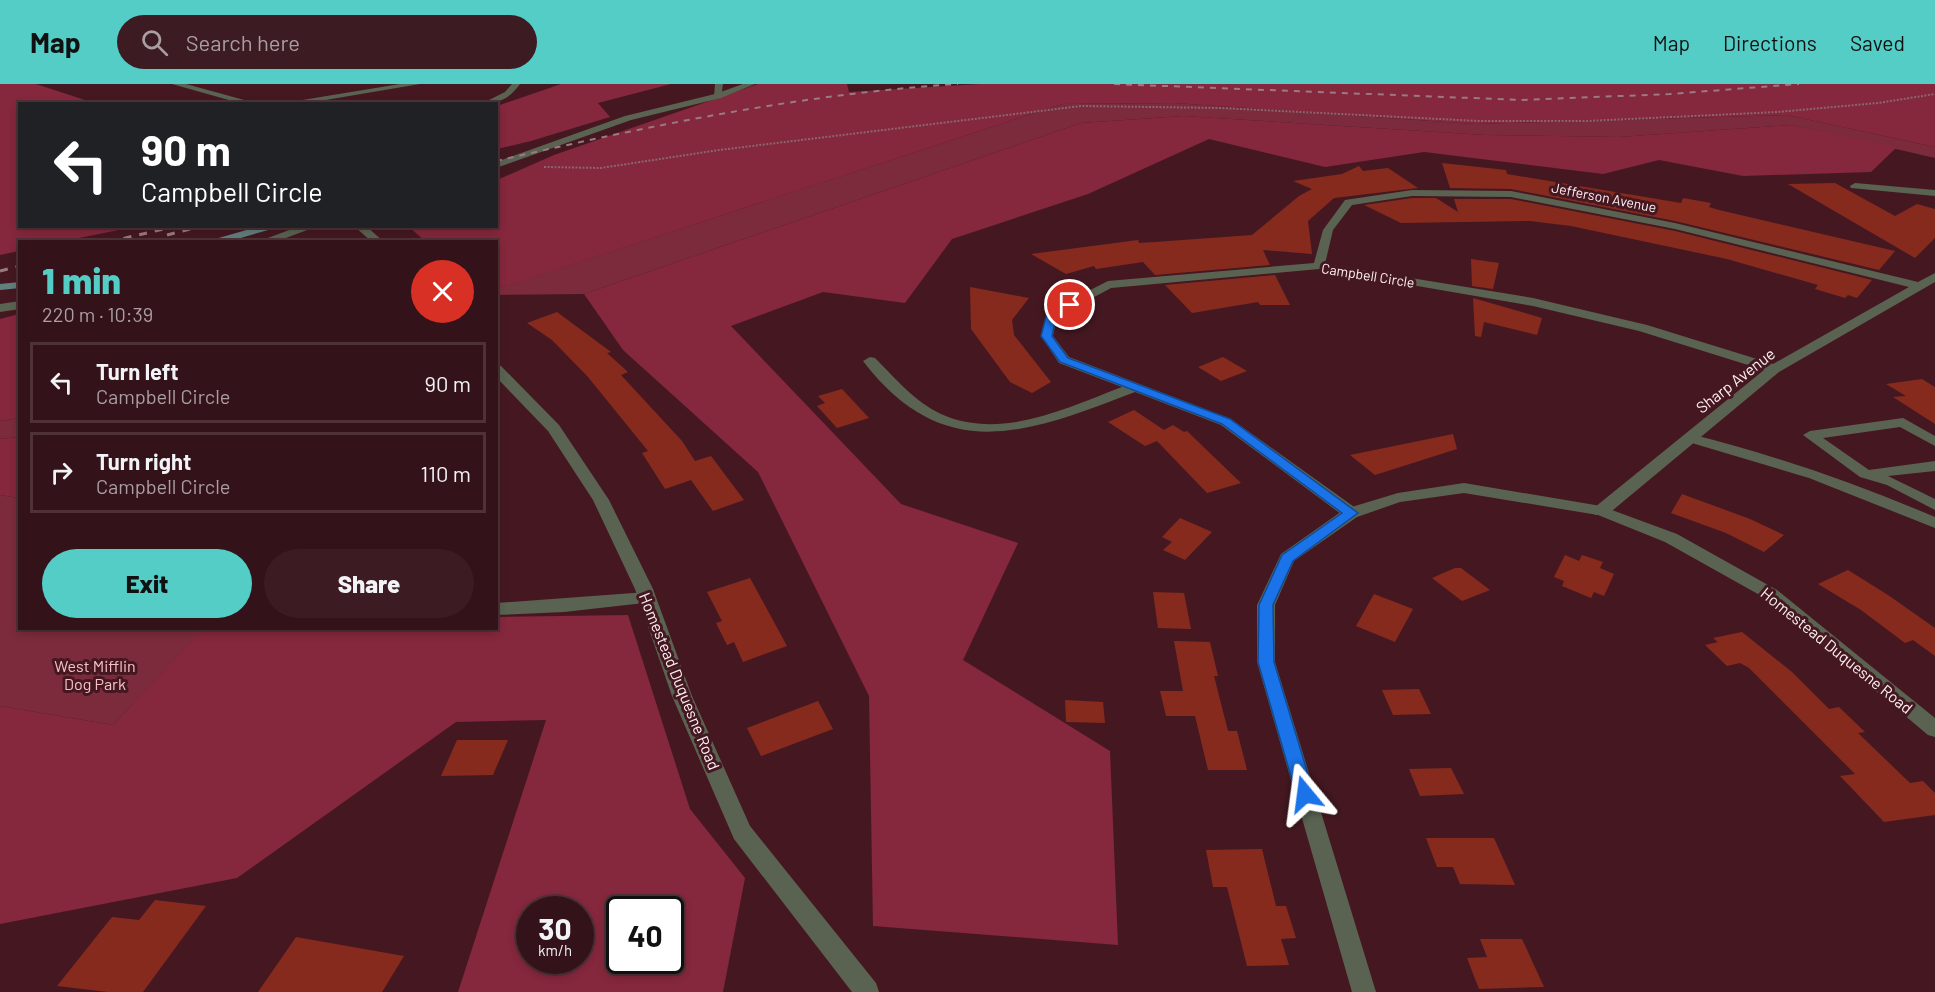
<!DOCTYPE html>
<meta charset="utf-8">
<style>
:root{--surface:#341219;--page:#3c1b22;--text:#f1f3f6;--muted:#a99ea2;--line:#4e3238;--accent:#54cdc7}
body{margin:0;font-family:Barlow,sans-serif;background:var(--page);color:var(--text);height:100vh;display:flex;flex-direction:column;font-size:22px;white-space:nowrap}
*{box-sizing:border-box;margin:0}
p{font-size:20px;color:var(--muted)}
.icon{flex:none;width:33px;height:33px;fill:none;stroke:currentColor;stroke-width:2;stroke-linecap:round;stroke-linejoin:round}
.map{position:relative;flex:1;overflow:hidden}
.panel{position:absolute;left:18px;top:156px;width:480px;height:390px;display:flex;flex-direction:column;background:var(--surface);border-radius:0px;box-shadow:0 3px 9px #0003,0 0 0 2px var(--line)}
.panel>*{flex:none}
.banner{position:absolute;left:18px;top:18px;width:480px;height:126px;border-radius:0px;box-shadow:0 3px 9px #0003,0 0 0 2px var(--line);background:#202124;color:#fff;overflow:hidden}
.speed{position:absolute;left:516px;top:812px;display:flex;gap:12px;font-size:30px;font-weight:700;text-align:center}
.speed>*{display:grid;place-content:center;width:78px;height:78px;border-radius:50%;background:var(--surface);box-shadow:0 3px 9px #0003,0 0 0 2px var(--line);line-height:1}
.speed small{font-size:15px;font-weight:400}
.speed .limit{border:3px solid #111;border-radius:9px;background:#fff;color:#111}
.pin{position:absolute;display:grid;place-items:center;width:51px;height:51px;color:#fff;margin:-26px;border:3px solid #fff;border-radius:50%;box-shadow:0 2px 6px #0007}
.me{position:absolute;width:66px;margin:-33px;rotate:344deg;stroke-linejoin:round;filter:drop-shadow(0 0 4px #0008)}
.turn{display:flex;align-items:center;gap:21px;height:126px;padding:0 24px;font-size:27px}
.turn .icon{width:78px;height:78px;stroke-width:2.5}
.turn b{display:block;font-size:42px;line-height:51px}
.round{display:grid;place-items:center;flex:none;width:63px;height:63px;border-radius:32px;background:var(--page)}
.headline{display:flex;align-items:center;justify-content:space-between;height:102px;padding:0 24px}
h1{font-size:36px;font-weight:800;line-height:45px;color:var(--accent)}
.primary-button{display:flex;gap:12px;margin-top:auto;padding:12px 24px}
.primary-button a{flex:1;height:69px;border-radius:36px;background:var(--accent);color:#111;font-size:24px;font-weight:800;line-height:69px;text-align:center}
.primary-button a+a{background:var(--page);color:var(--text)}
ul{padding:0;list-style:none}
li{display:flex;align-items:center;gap:18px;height:81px;margin:0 12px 9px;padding:0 12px;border:3px solid var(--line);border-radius:0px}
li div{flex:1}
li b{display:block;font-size:22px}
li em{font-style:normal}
header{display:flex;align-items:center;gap:36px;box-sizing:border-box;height:84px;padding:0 30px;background:var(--accent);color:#111}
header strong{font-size:28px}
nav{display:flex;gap:33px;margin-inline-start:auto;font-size:21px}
.search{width:420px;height:54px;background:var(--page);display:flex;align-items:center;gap:15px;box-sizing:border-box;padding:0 21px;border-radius:33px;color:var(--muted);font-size:22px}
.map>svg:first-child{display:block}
</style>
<header>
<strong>Map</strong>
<div class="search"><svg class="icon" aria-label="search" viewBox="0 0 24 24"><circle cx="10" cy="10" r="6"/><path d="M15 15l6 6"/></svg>Search here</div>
<nav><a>Map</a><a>Directions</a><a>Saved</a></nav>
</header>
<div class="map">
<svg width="1935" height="908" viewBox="0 0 1935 908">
<rect width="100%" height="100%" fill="#451821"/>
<!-- green -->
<path fill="#7b2b3c" d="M1174 19 1475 40 1787 31 1935 63V74L1792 41 1619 53 1485 51 1183 32 1081 39 584 210 497 211 496 205 1062 20Z
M19 334V353L0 355V337Z
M0 411 19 414 20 544 204 545 113 641 0 622Z"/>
<!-- forest -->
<path fill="#85273d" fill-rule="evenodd" d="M0 0H36L94 19 20 20V142L134 143 64 157 20 158 19 167 0 171Z
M561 0H671L598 19 610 33 531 57 497 65V22Z
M758 0H847L849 8 980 0H1935V63L1787 31 1475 40 1174 19 1062 20 497 205 496 158 425 157 409 143 496 142 497 96 554 71Z
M1183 32 1485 51 1619 53 1792 41 1897 63 1871 88 1743 92 1659 76 1603 90 1424 68 1325 83 1209 55 1088 110 952 155 905 219 823 208 731 242 901 420 1018 459 963 576 1110 667 1118 861 873 842 869 612 758 388 623 266 584 210 1081 39Z
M19 230V334L0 337V235Z
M19 353H20L19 414 0 411V355Z
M628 531 690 725 745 794 723 908H458L546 636 456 638 237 794 0 840V622L113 641 201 547 247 544H496L497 533ZM530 825H580V876H530ZM620 825H670V876H620Z"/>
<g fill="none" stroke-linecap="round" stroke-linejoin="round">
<!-- stream -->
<path stroke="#627f7e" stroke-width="6" d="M216 158 271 142
M0 203 20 201"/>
</g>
<!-- building -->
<path fill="#862a1e" d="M1442 79 1506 86 1507 90 1681 119 1683 114 1711 119 1709 123 1719 126 1895 167 1879 186 1675 137 1511 105 1450 104Z
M1359 82 1363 87 1388 84 1418 104 1334 114 1308 137 1312 170 1263 166 1270 181 1155 191 1143 178 1096 185 1094 182 1066 190 1031 170 1138 156 1139 159 1155 158 1252 151 1299 112 1312 105 1293 97 1342 90Z
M1835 99 1895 132 1917 120 1935 125V154L1915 174 1788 100Z
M1412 114H1436L1458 128 1454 115H1511L1675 147 1872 196 1857 214 1848 211 1845 214 1815 205 1818 201 1727 175 1571 142 1530 137 1401 139 1364 121Z
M1471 175 1499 179 1493 205 1472 202Z
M1275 191 1290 221H1260L1258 218 1192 229 1165 201Z
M970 203 1029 214 1012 236 1014 251 1051 298 1032 309 1010 298 971 245Z
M1473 214 1542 234 1537 251 1484 238 1481 253 1475 252Z
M557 228 611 268 607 269 628 288 621 291 682 357 695 377 711 372 744 416 713 427 691 396 665 405 642 369 648 367 588 293 552 256 527 239Z
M1223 273 1247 287 1221 297 1198 283Z
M1922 295 1935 303V340L1893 313 1906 312 1886 300Z
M842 305 869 334 837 344 817 322 825 319 818 312Z
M1134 326 1164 346 1173 341 1184 348 1187 347 1241 399 1207 409 1157 357 1145 362 1108 338Z
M1453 350 1457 365 1375 391 1350 371Z
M1682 410 1750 435 1784 451 1764 468 1726 449 1671 429Z
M1180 434 1212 448 1185 476 1163 466 1172 458 1162 453Z
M1565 471 1579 477 1582 471 1603 478 1600 484 1614 490 1604 512 1594 508 1591 514 1562 502 1564 497 1554 493Z
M1455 484H1461L1490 506 1462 517 1432 494Z
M1848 486 1888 511 1935 544V572L1913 556 1905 559 1861 526 1818 500Z
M750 494 787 562 743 578 734 558 727 561 716 539 722 537 707 508Z
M1153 508 1184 509 1191 545 1158 544Z
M1374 510 1413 525 1395 558 1356 542Z
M1742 548 1792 588 1829 625 1839 623 1865 648 1858 649 1910 699 1923 697 1935 709V731L1884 738 1840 692 1855 690 1749 584 1740 579 1727 582 1705 561 1718 558 1713 554Z
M1174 557 1210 558 1218 592H1214L1228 647H1237L1247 686H1208L1195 632H1166L1160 607H1183Z
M1419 605 1431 630 1393 631 1382 606Z
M1065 616 1103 618 1105 639 1066 638Z
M818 617 833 645 761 672 747 644Z
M457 656H508L493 691 441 692Z
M1451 684 1464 710 1420 712 1409 685Z
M1426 754H1494L1515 801 1460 800 1453 783H1437Z
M1262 765 1276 822H1286L1296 854 1281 855 1289 881 1247 882 1227 803H1213L1206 766Z
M155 816 206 822 143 908H108L57 902 112 833 139 836Z
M296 853 404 872 382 908H258Z
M1480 855H1522L1544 903 1479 905 1467 874 1487 873Z"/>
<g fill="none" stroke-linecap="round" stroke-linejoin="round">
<!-- path -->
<path stroke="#89676e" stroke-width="2" stroke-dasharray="2 1.5" stroke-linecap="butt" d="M544 83 601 84 719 66 1081 22 1221 24 1479 37H1587L1777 28 1878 19 1935 10"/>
<!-- service -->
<path fill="#5a6351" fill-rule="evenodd" d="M1855 99 1935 106V112L1851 104 1850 102Z
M1903 334 1935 352V362L1900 343 1823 354 1869 386 1935 377V387L1888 392 1935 415V426L1887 401 1860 393 1803 351 1810 347Z
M1690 350C1774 371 1855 399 1935 433V444L1809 394 1685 357 1683 354 1685 351Z
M647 508 653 510 656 514 653 518 564 528 496 531V519Z"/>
<!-- minor -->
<path fill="#5a6351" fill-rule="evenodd" d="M172 0H186L259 20H243Z
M400 0H420L302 20H278Z
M512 0H520C510 14 499 20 481 20L505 8Z
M715 0H723L721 14 714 12Z
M1412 106 1511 107 1675 139 1918 198 1935 189V198L1779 288 1607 431H1595L1593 427 1595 423 1764 286 1639 247 1533 222 1319 185 1111 204 1057 233 1053 252 1069 273 1231 335 1357 425 1359 429 1351 434 1345 433 1221 341 1135 308C1030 348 945 384 863 277L870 273 875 274C895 294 915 318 941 330 1001 357 1066 324 1122 303L1059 279 1041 252 1047 228 1108 197 1314 179 1323 146 1345 116ZM1412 112 1511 113 1675 145 1909 203 1773 280 1647 241 1533 214 1325 180 1333 146 1352 121Z"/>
<!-- tertiary -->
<path fill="#5a6351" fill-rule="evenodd" d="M743 0H755L721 14 631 36 496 84V78L625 32 715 10Z
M300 142H318L275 158H257Z
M354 142H366L384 158H372Z
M20 217V225L0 228V220Z
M496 281 501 282 559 341 609 416 653 505 692 612 750 742 876 899 879 908H852L734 755 672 612 635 505 593 416 548 347 496 293Z
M1464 399 1601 422 1677 450 1777 506 1935 634V653L1928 651 1765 514 1665 458 1598 431 1464 409 1400 418 1357 433 1294 477 1275 521V578L1376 908H1352L1257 578V521L1281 470 1345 425 1398 409Z"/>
<!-- rail-far1 -->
<path stroke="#997b81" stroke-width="2" stroke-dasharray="6 6" stroke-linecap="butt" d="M1114 0 1522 16 1670 10 1799 0
M496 77C649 42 801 10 958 0"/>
<!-- rail -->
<path stroke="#997b81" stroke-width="3" stroke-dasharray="8 8" stroke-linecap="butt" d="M167 151 202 142
M108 158 177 142
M0 187 20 182"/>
</g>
<!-- route -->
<path fill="#1a73e8" stroke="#114b97" stroke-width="1.5" d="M1066 219 1075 221 1056 233 1052 252 1068 274 1230 335 1358 429 1293 477 1273 521 1274 578 1314 710 1311 715 1305 717 1299 715 1296 710 1258 578 1259 521 1282 471 1342 429 1222 340 1060 278 1041 252 1047 229Z"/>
<g text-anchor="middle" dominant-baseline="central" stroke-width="6" stroke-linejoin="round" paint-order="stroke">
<!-- far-street labels -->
<g font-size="14" fill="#fef1f3" stroke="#451821">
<text transform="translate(1604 113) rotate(11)">Jefferson Avenue</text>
<text transform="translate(1368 191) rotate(9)">Campbell Circle</text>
</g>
<!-- street labels -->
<g font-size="16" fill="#fef1f3" stroke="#451821">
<text transform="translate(1735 296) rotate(-38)">Sharp Avenue</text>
<text transform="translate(1837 566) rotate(39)">Homestead Duquesne Road</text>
<text transform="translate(680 597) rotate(68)">Homestead Duquesne Road</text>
</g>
<!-- park labels -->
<g font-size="16" fill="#f7c1c7" stroke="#451821">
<text x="95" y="581">West Mifflin<tspan x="95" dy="18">Dog Park</tspan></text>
</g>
</g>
</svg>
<div class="speed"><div>30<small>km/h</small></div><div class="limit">40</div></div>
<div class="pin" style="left:1070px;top:221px;background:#d93025"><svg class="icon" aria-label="arrive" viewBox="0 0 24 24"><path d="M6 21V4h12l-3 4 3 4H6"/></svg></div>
<svg class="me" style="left:1305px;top:710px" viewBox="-20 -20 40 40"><path d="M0-17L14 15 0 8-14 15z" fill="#1a73e8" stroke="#fff" stroke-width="4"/></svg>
<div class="banner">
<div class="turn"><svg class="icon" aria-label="left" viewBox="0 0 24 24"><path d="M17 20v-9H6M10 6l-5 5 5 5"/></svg><div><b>90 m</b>Campbell Circle</div></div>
</div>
<section class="panel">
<div class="headline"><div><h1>1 min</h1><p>220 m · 10:39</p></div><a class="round" style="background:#d93025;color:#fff"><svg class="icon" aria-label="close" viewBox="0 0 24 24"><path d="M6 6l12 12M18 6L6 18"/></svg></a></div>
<ul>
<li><svg class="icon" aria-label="left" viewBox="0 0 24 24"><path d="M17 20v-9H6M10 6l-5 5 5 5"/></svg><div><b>Turn left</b><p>Campbell Circle</p></div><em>90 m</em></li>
<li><svg class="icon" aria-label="right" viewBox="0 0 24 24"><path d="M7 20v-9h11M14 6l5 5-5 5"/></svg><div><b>Turn right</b><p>Campbell Circle</p></div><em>110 m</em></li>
</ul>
<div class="primary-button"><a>Exit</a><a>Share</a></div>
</section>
</div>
